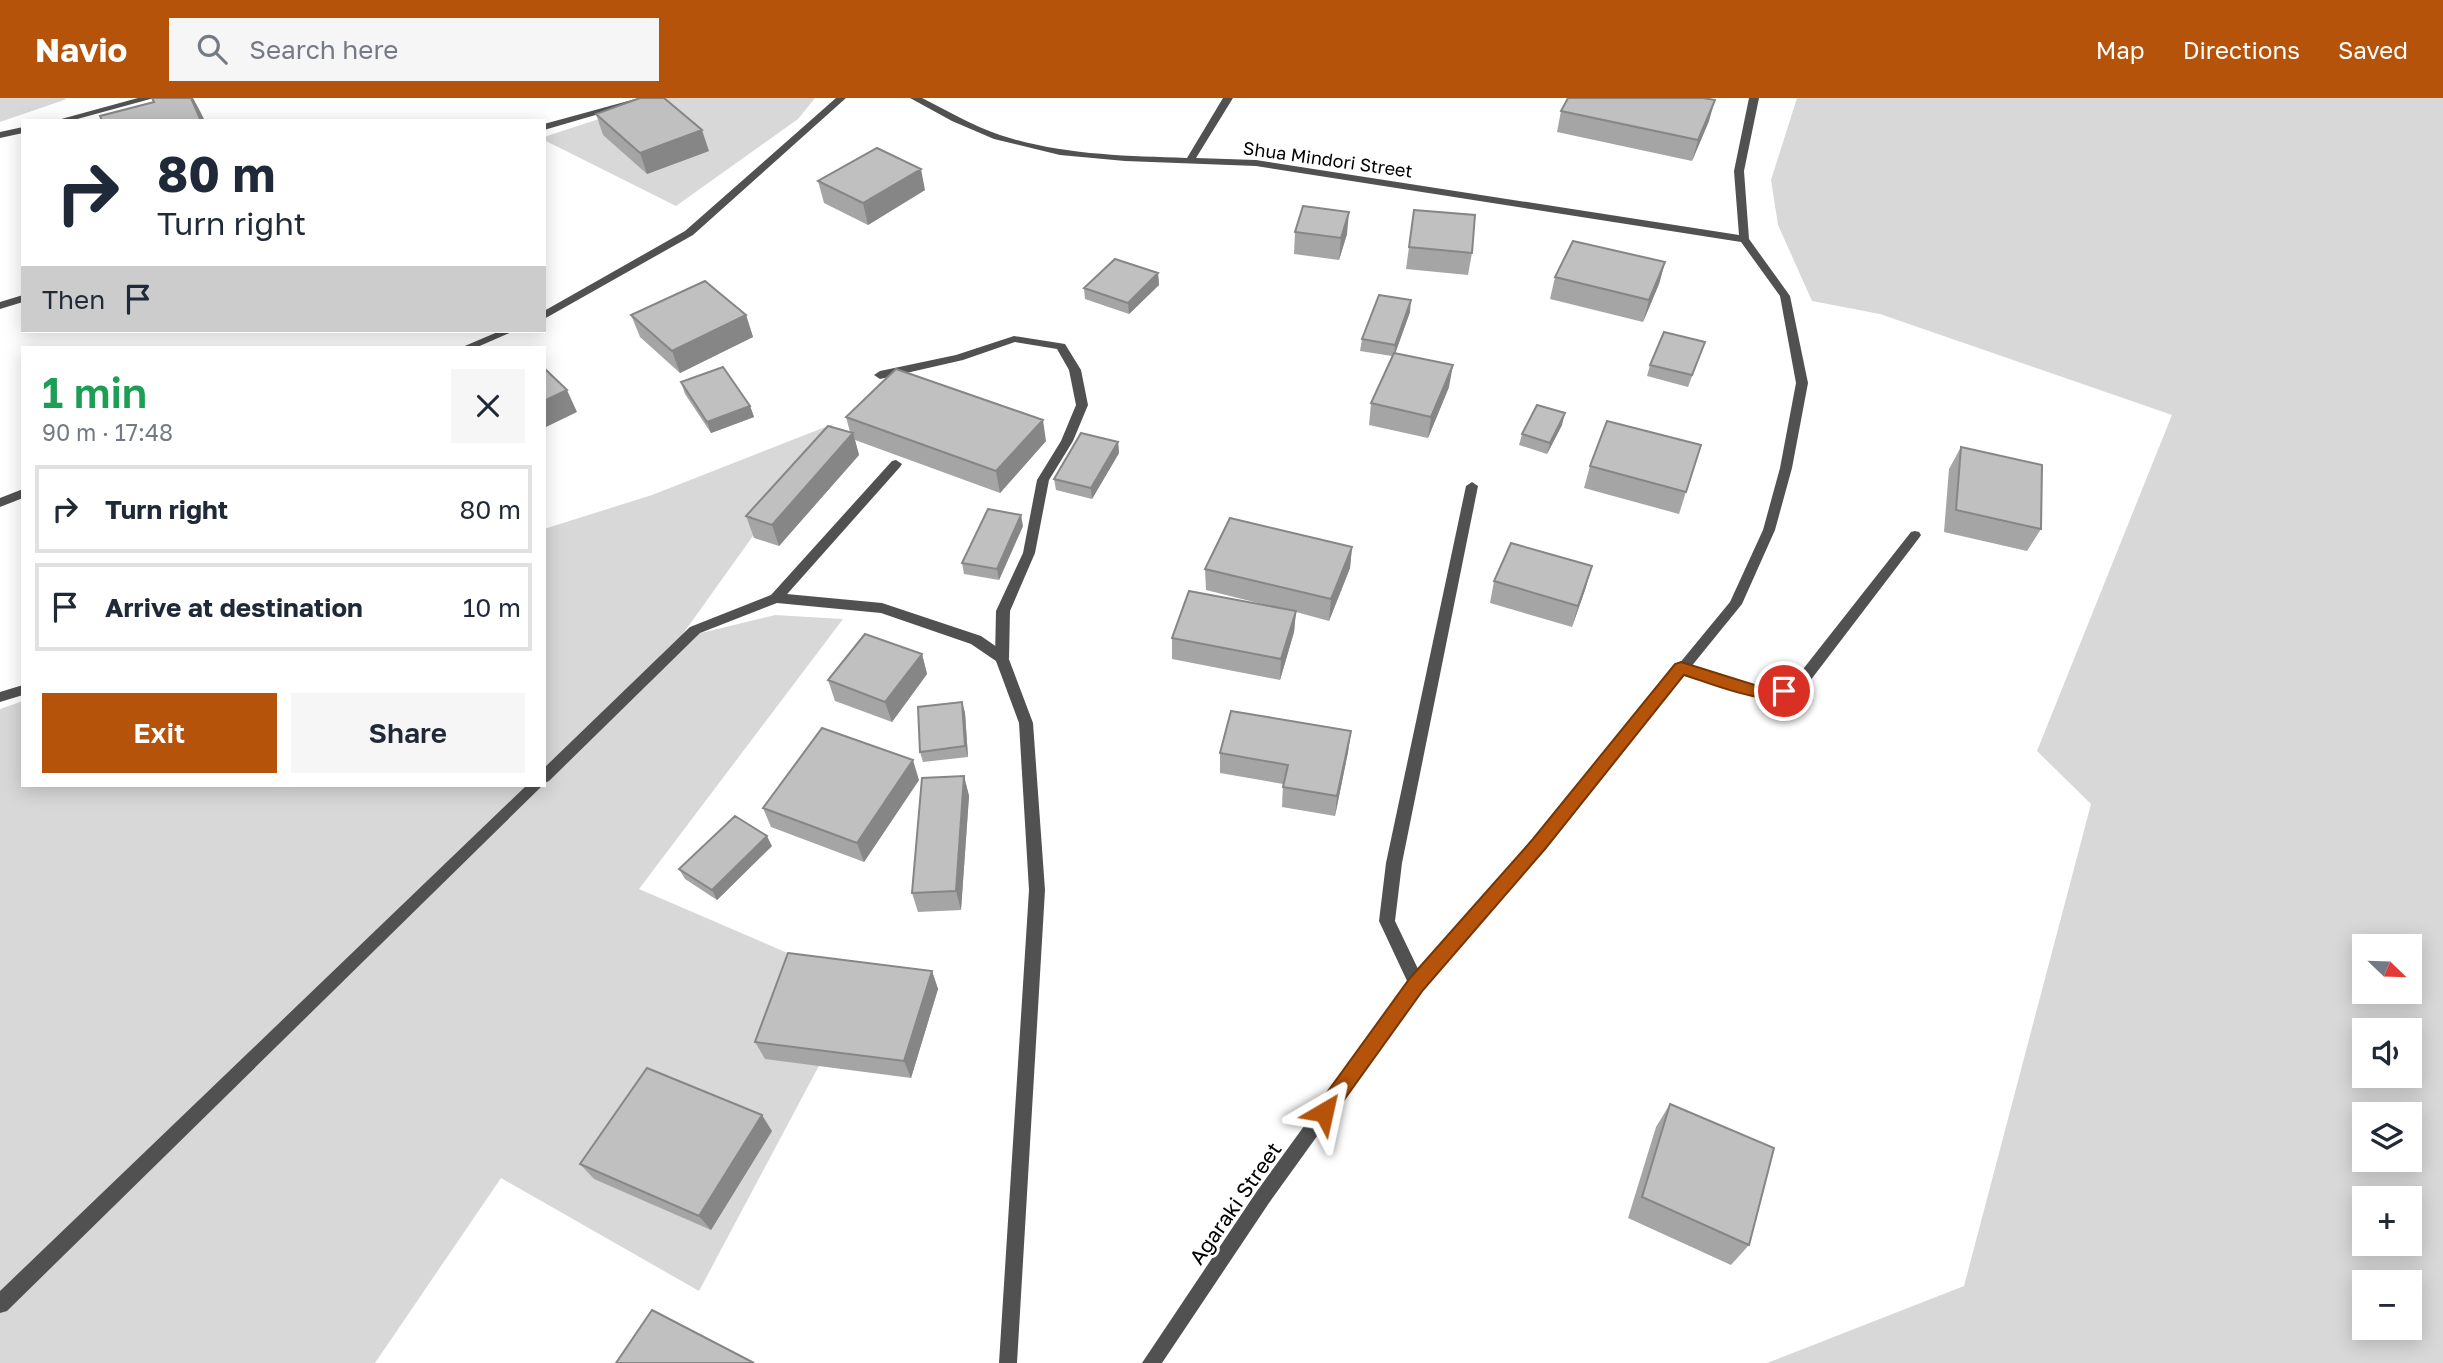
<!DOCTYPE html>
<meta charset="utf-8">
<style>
:root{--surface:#fff;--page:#f6f6f7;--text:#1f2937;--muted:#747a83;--line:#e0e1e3;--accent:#b45309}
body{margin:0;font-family:"Golos Text",sans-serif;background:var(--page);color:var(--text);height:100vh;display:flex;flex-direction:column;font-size:26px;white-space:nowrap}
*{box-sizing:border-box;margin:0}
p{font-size:23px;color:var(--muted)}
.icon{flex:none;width:38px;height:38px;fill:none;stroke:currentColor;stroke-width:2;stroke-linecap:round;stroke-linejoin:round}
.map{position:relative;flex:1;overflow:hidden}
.drawer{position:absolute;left:21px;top:248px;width:525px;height:441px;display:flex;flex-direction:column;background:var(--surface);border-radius:0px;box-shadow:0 4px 18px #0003}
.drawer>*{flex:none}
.guide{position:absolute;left:21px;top:21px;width:525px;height:214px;border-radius:0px;box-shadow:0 4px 18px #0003;background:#fff;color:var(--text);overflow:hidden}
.needle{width:46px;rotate:113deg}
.tools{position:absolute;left:2352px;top:836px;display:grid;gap:14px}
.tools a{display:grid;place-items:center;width:70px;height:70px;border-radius:0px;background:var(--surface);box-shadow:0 4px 18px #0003;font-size:35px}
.pin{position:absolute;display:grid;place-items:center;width:60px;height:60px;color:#fff;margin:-30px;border:4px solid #fff;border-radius:50%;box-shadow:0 2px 7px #0007}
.me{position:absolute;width:77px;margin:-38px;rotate:36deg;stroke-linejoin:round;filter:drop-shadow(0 0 5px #0008)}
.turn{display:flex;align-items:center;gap:24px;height:147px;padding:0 21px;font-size:32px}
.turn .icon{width:91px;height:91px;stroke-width:2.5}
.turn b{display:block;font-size:49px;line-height:60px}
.then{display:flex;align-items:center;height:66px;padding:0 21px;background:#0003;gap:14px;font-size:26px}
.round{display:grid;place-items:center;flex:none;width:74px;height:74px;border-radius:0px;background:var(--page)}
.overview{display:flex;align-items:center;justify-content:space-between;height:119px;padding:0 21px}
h1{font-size:42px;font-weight:600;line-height:52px;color:#1e9e55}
.cta{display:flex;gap:14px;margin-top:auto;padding:14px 21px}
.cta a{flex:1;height:80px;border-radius:0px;background:var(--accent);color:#fff;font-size:28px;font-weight:600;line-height:80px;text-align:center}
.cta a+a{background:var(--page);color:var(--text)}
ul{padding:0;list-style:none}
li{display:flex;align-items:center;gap:21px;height:88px;margin:0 14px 10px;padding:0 7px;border:4px solid var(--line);border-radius:0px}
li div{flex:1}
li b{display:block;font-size:26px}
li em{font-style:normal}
header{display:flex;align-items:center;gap:42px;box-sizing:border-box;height:98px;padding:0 35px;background:var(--accent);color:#fff}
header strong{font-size:33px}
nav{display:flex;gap:38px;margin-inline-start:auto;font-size:24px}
.search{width:490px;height:63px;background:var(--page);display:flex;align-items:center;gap:18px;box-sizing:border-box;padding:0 24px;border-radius:0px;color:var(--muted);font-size:26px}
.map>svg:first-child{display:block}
</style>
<header>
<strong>Navio</strong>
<div class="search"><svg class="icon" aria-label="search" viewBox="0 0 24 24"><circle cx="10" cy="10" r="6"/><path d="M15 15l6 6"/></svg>Search here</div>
<nav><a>Map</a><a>Directions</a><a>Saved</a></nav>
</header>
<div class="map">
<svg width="2443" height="1265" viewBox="0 0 2443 1265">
<rect width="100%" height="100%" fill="#fff"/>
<!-- green -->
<path fill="#d8d8d8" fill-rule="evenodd" d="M0 0H64L67 1 0 24Z
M663 0H815L798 21 676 108 544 42V39Z
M1797 0H2443V1265H1767L1964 1188 2091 706 2037 653 2172 317 1880 216 1812 203 1778 127 1771 82ZM2364 849H2410V894H2364ZM2364 933H2410V978H2364ZM2364 1017H2410V1062H2364ZM2364 1101H2410V1146H2364ZM2364 1185H2410V1230H2364Z
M833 326 680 540 775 517 843 521 639 791 862 887 699 1193 501 1080 375 1265H0V611L23 603V688H544V431L652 397Z"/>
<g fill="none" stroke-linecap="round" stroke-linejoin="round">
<!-- service -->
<path fill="#515151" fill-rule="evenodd" d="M1014 238 1065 246 1081 272 1088 307 1073 343 1049 382 1035 455 1010 513 1009 560 1002 565 995 560 996 513 1023 455 1037 382 1061 343 1076 307 1069 272 1057 251 1015 244 963 262 880 281 874 277 880 273 956 257Z
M896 362 902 366 900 369 781 503H771L770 500 771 497 892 363Z
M1915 433 1919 434 1921 437 1919 440 1810 583 1789 597 1761 600 1675 574 1673 570 1675 566 1680 565 1761 590 1781 588 1800 575 1911 434Z"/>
<!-- minor -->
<path fill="#515151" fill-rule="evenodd" d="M138 0H154L70 23H54Z
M639 0H654L544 32V26Z
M836 0H846L693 137 544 221V213L685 133Z
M910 0H922C948 13 973 28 1000 37 1060 57 1124 58 1187 60L1223 0H1233L1196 60 1256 62 1739 137 1734 73 1749 0H1759L1744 73 1749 141 1790 198 1808 285 1792 370 1775 432 1742 506 1544 750 1423 891 1269 1105 1162 1265H1142L1257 1093 1408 885 1379 823 1386 765 1466 388 1472 384 1478 388 1402 765 1395 823 1419 873 1534 742 1730 504 1763 432 1780 370 1796 285 1780 198 1741 144 1256 68 1125 63 1060 57 994 41 952 23Z
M23 29V35L0 40V34Z
M23 197V204L0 211V204Z
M500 233H514L475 250H460Z
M23 391V400L0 409V400Z
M776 495 882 505 981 538 1007 556 1033 625 1045 792 1017 1265H999L1029 792 1019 625 996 563 971 546 881 515 777 505 700 535 549 683 544 685V670L690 529Z
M23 587V597L0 604V594Z
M526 688H542L7 1213 0 1215V1193Z"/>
</g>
<!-- wall -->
<path fill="#a5a5a5" d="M1561 13 1709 23 1692 63 1557 34Z
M596 16 709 53 647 76 603 37Z
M818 83 925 92 868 127 824 105Z
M1295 134 1347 136 1339 162 1294 156Z
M1409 149 1472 155 1468 177 1406 171Z
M1665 164 1659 186 1643 224 1550 201 1555 179Z
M1158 175 1159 187 1129 216 1085 201 1084 190Z
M1410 214 1395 255 1449 289 1428 340 1369 327 1371 305 1392 258 1360 253 1362 241Z
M631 217H746L753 239 680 275 640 239Z
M1701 255 1688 289 1647 278 1650 267Z
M681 284 750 308 754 319 711 335 685 296Z
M846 319 1046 343 1000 395 855 342 859 357 779 448 754 440 746 418 850 334Z
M1562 327 1547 356 1519 347 1522 336Z
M1118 344 1119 355 1092 401 1056 392 1054 381Z
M1961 349 2041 431 2027 453 1944 434 1949 371Z
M1590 368 1686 394 1679 416 1584 390Z
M1023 428 999 482 964 476 962 465Z
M1352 449 1350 470 1329 523 1296 514 1294 534 1280 582 1172 561V540L1270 508 1206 492 1205 471Z
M1494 483 1586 489 1572 529 1490 505Z
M922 556 927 576 892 624 835 603 828 582Z
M962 604 965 615 968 659 923 664 920 654Z
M1351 633 1348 654 1335 718 1282 709 1283 686 1220 675V655Z
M964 678 969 698 961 812 918 814 912 795Z
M919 682 864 764 771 729 763 710Z
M772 748 717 802 685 781 679 771Z
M932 873 938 891 911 980 765 961 755 944Z
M1670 1006 1749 1147 1731 1167 1628 1120 1656 1029Z
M772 1033 711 1132 594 1081 580 1066Z"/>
<!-- shaded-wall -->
<path fill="#868686" d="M191 0H193L199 11 205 23H201Z
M1715 2 1709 23 1692 63 1698 42Z
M702 32 709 53 647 76 640 55Z
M921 71 925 92 868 127 863 105Z
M1349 114 1347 136 1339 162 1341 140Z
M1665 164 1659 186 1643 224 1649 202Z
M1158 175 1159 187 1129 216 1128 205Z
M1411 202 1410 214 1394 259 1395 247Z
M746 217 753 239 680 275 672 253Z
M1453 267 1449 289 1428 340 1431 319Z
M567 292 577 314 544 330V303Z
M750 308 754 319 711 335 707 324Z
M1565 315 1562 327 1547 356 1550 345Z
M1043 322 1046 343 1000 395 996 373Z
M853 335 859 357 779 448 772 427Z
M1118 344 1119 355 1092 401 1091 390Z
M1021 417 1023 428 999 482 997 471Z
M1352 449 1350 470 1329 523 1331 501Z
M1592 468 1586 489 1572 529 1578 508Z
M1296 513 1294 534 1280 582 1281 561Z
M922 556 927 576 892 624 885 604Z
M962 604 965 615 968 659 965 648Z
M1351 633 1348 654 1335 718 1337 698Z
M913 662 919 682 864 764 857 745Z
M964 678 969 698 961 812 956 793Z
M767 738 772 748 717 802 712 792Z
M932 873 938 891 911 980 904 963Z
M762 1017 772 1033 711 1132 699 1118Z"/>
<!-- building -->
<path fill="#c0c0c0" stroke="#868686" stroke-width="2" d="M152 0H191L201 23H102L100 18 154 4Z
M640 0H664L702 32 640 55 596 16Z
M1568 0H1703L1715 2 1698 42 1561 13Z
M877 50 921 71 863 105 818 83Z
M1303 108 1349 114 1341 140 1295 134Z
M1414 112 1475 117 1472 155 1409 149Z
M1573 143 1665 164 1649 202 1555 179Z
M1115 161 1158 175 1128 205 1084 190Z
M705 183 746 217 672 253 631 217Z
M1379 197 1411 202 1395 247 1362 241Z
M1664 234 1705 244 1692 277 1650 267Z
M1394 255 1453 267 1431 319 1371 305Z
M723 269 750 308 707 324 681 284Z
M544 270 567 292 544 303Z
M896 271 1043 322 996 373 846 319Z
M1537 307 1565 315 1550 345 1522 336Z
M1607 323 1701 347 1686 394 1590 368Z
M828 328 853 335 772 427 746 418Z
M1081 335 1118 344 1091 390 1054 381Z
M1961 349 2042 367 2041 431 1956 412Z
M988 411 1021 417 997 471 962 465Z
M1230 420 1352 449 1331 501 1205 471Z
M1511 445 1592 468 1578 508 1494 483Z
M1189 493 1296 513 1281 561 1172 540Z
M865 536 922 556 885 604 828 582Z
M962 604 965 648 920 654 918 609Z
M1231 613 1351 633 1337 698 1283 689 1288 667 1220 655Z
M822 630 913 662 857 745 763 710Z
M964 678 956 793 912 795 922 680Z
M735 718 767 738 712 792 679 771Z
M788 855 932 873 904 963 755 944Z
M647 970 762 1017 699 1118 580 1066Z
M1670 1006 1774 1050 1749 1147 1642 1099Z
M652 1212 754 1265H616Z"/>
<!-- route -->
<path fill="#b45309" stroke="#753606" stroke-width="2" d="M1681 564 1761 589 1784 587 1791 593C1777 614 1705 583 1684 577L1545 751 1423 892 1331 1020 1324 1023 1318 1020 1315 1014 1318 1007 1410 880 1533 741 1675 566Z"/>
<g text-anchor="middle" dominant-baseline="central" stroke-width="6" stroke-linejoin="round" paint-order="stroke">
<!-- far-street labels -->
<g font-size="18" fill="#000" stroke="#fff">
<text transform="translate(1328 61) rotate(8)">Shua Mindori Street</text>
</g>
<!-- street labels -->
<g font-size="21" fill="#000" stroke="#fff">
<text transform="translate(1235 1105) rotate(-55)">Agaraki Street</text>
</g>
</g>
</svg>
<div class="tools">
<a><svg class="needle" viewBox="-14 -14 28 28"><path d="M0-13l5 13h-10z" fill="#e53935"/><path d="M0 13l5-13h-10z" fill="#747a83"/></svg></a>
<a><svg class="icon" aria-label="sound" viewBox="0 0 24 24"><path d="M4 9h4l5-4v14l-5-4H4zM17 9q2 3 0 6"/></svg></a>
<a><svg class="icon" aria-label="layers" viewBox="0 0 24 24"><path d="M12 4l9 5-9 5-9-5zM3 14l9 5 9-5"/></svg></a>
<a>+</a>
<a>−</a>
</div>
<div class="pin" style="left:1784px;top:593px;background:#d93025"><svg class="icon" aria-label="arrive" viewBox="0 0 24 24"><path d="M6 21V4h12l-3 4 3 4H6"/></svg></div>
<svg class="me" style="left:1324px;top:1014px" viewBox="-20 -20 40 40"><path d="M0-17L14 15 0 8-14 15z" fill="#b45309" stroke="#fff" stroke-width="4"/></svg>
<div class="guide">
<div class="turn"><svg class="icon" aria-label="right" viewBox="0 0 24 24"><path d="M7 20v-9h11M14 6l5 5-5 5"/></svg><div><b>80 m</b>Turn right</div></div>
<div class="then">Then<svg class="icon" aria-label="arrive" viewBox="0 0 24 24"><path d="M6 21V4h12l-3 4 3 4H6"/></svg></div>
</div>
<section class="drawer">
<div class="overview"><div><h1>1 min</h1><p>90 m · 17:48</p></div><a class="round"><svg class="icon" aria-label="close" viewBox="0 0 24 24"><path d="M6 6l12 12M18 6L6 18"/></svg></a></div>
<ul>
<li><svg class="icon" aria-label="right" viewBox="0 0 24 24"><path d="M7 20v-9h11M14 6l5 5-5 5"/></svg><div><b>Turn right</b></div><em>80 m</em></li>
<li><svg class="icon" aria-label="arrive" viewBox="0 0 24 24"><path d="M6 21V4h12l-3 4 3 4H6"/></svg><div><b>Arrive at destination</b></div><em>10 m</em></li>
</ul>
<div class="cta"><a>Exit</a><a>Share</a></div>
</section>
</div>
